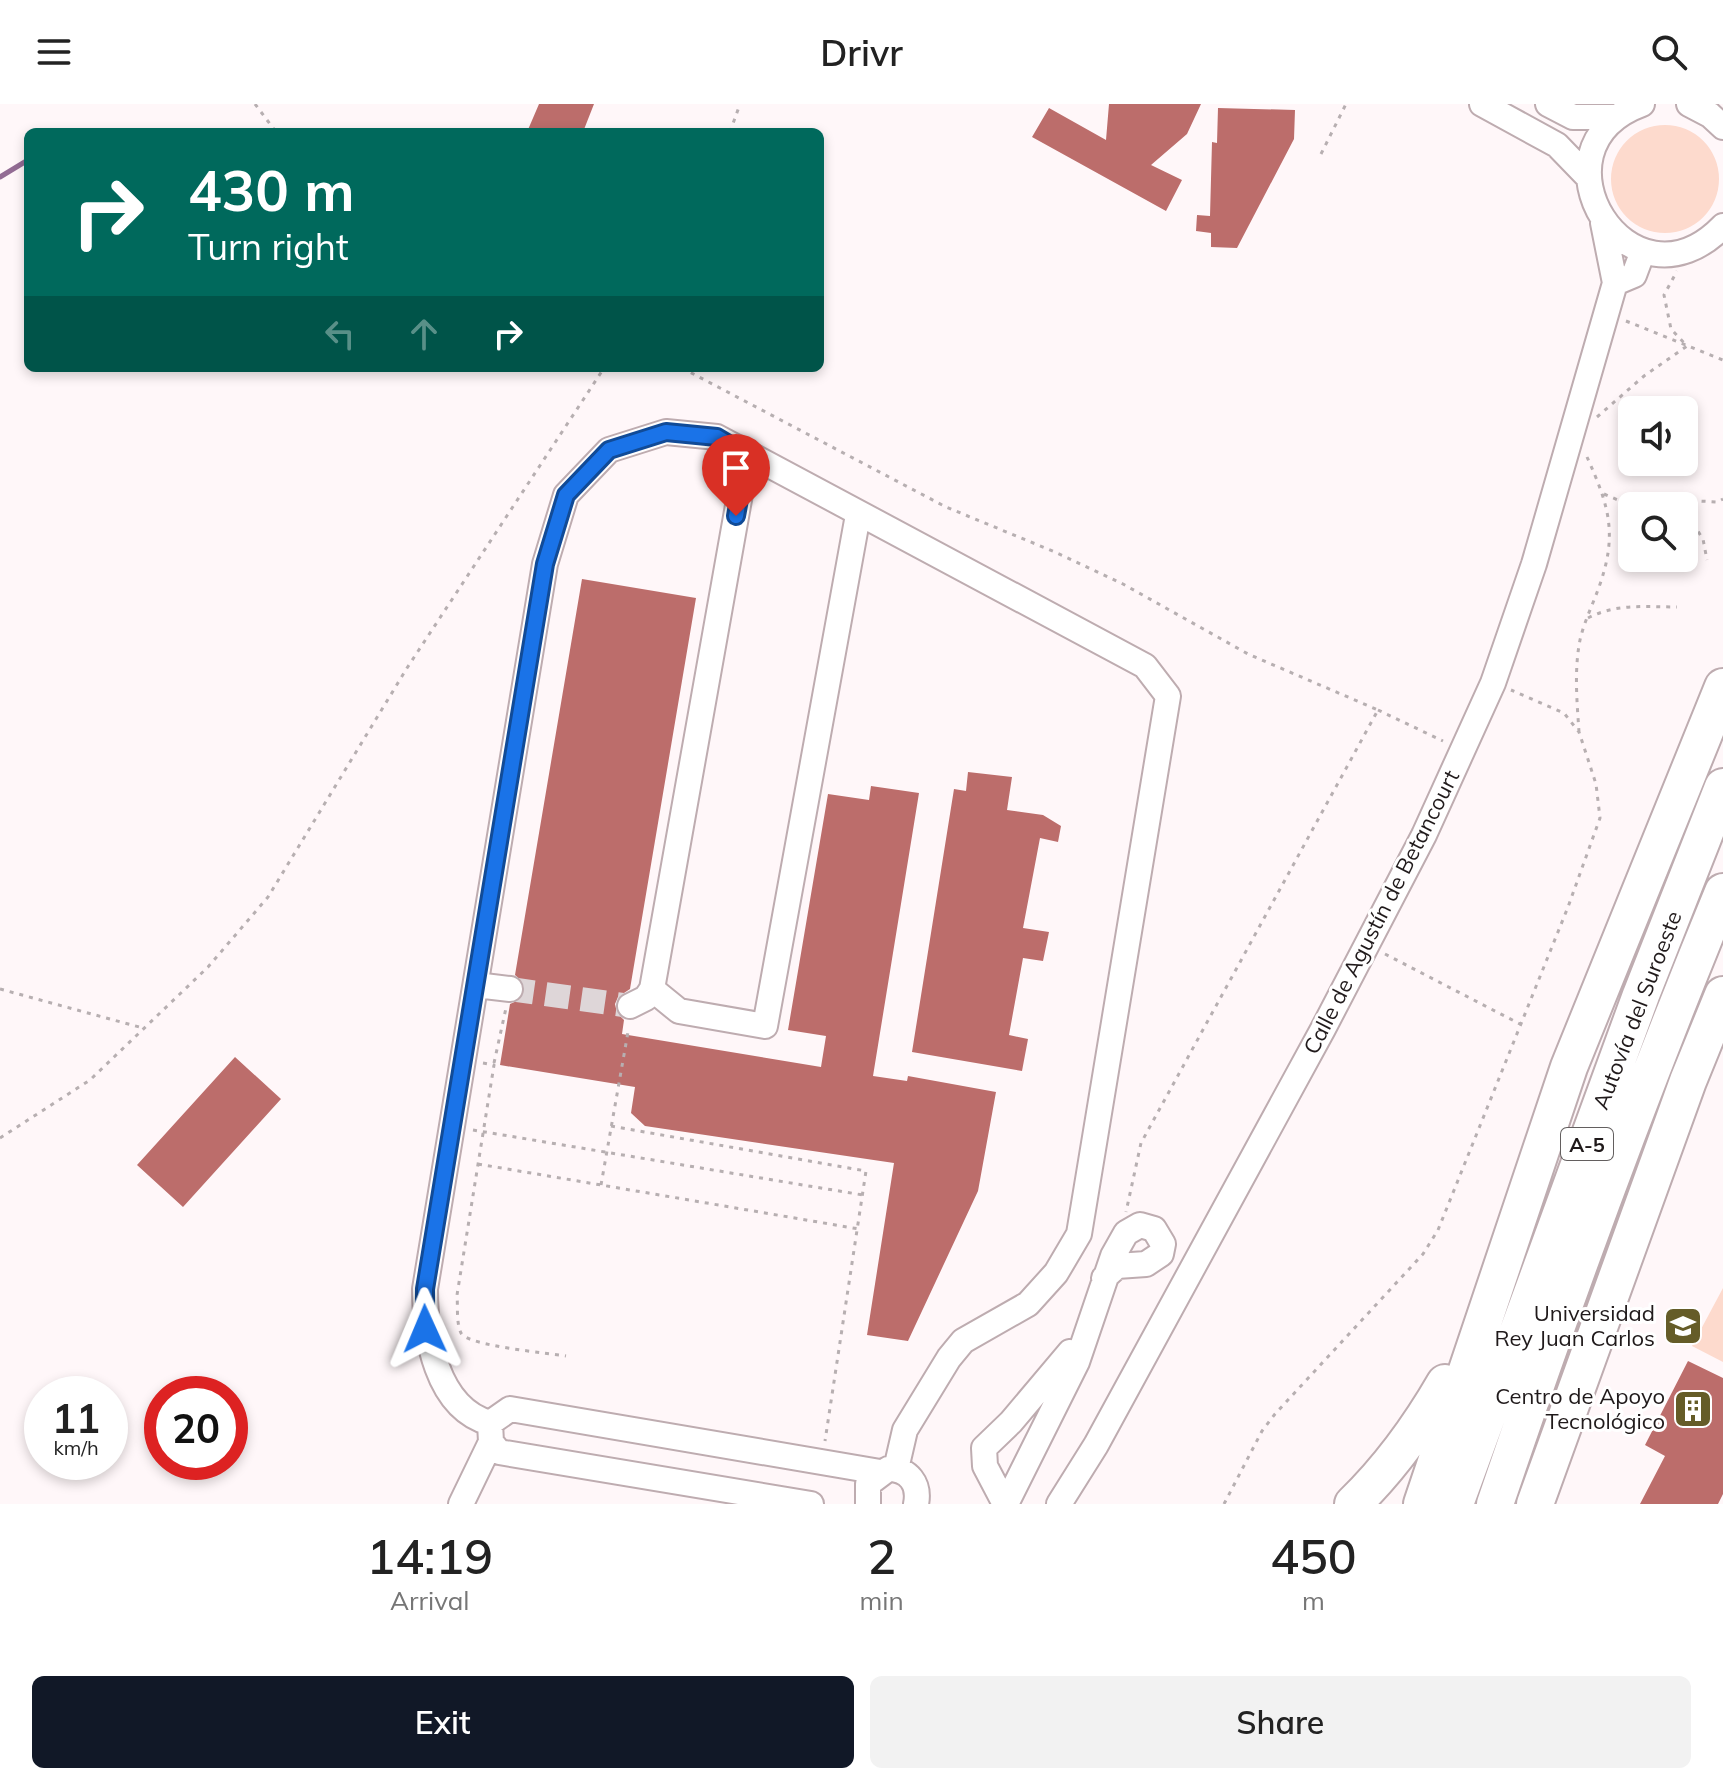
<!DOCTYPE html>
<meta charset="utf-8">
<style>
:root{--surface:#fff;--page:#f2f2f2;--text:#222;--muted:#767676;--accent:#111827}
body{margin:0;font-family:Mulish,sans-serif;background:var(--page);color:var(--text);height:100vh;display:flex;flex-direction:column;font-size:30px;white-space:nowrap}
*{box-sizing:border-box;margin:0}
p{font-size:26px;color:var(--muted)}
.icon{flex:none;width:44px;height:44px;fill:none;stroke:currentColor;stroke-width:2;stroke-linecap:round;stroke-linejoin:round}
.map{position:relative;height:1400px;overflow:hidden}
.side{display:flex;flex-direction:column;background:var(--surface);flex:1}
.side>*{flex:none}
.banner{position:absolute;left:24px;top:24px;width:800px;height:244px;border-radius:12px;box-shadow:0 4px 12px #0003;background:#00695c;color:#fff;overflow:hidden}
.fabs{position:absolute;left:1618px;top:292px;display:grid;gap:16px}
.fabs a{display:grid;place-items:center;width:80px;height:80px;border-radius:12px;background:var(--surface);box-shadow:0 4px 12px #0003;font-size:40px}
.speed{position:absolute;left:24px;top:1272px;display:flex;gap:16px;font-size:40px;font-weight:700;text-align:center}
.speed>*{display:grid;place-content:center;width:104px;height:104px;border-radius:50%;background:var(--surface);box-shadow:0 4px 12px #0003;line-height:1}
.speed small{font-size:20px;font-weight:400}
.speed .limit{border:12px solid #d22;background:#fff;color:#111}
.pin{position:absolute;display:grid;place-items:center;width:68px;height:68px;color:#fff;margin:-82px -34px;border-radius:50% 50% 50% 0;rotate:-45deg;box-shadow:0 0 8px #0007}
.pin .icon{rotate:45deg}
.me{position:absolute;width:88px;margin:-44px;rotate:359deg;stroke-linejoin:round;filter:drop-shadow(0 0 6px #0008)}
.turn{display:flex;align-items:center;gap:28px;height:168px;padding:0 32px;font-size:36px}
.turn .icon{width:104px;height:104px;stroke-width:2.5}
.turn b{display:block;font-size:56px;line-height:68px}
.lanes{display:flex;align-items:center;height:76px;padding:0 32px;background:#0003;justify-content:center;gap:40px;direction:ltr}
.lanes .off{opacity:.35}
.eta{display:flex;justify-content:space-evenly;align-items:center;height:136px;text-align:center}
.eta b{font-size:48px;font-weight:600;line-height:56px}
.cta{display:flex;gap:16px;margin-top:auto;padding:16px 32px}
.cta a{flex:1;height:92px;border-radius:12px;background:var(--accent);color:#fff;font-size:32px;font-weight:600;line-height:92px;text-align:center}
.cta a+a{background:var(--page);color:var(--text)}
header{display:flex;justify-content:space-between;align-items:center;height:104px;padding:0 32px;background:var(--surface);font-size:36px;font-weight:600}
.map>svg:first-child{display:block}
</style>
<header><svg class="icon" aria-label="menu" viewBox="0 0 24 24"><path d="M4 6h16M4 12h16M4 18h16"/></svg>Drivr<svg class="icon" aria-label="search" viewBox="0 0 24 24"><circle cx="10" cy="10" r="6"/><path d="M15 15l6 6"/></svg></header>
<div class="map">
<svg width="1723" height="1400" viewBox="0 0 1723 1400">
<rect width="100%" height="100%" fill="#fff7f9"/>
<!-- green -->
<path fill="#fddacd" d="M1611 75a54 54 0 1 1 108 0a54 54 0 1 1-108 0Z
M1723 1184V1258L1692 1242Z"/>
<g fill="none" stroke-linecap="round" stroke-linejoin="round">
<!-- stream -->
<path stroke="#936c94" stroke-width="5" d="M0 73 28 56"/>
</g>
<!-- building -->
<path fill="#bc6d6b" d="M539 0H594L583 28H527Z
M1109 0H1201L1187 30 1151 61 1182 76 1166 107 1032 33 1049 4 1106 36Z
M1218 4 1295 6 1294 35 1237 144 1211 143V129L1196 127 1197 111 1210 112 1212 38 1217 39Z
M582 475 696 494 630 885 618 893 615 900 617 909 624 916 622 930 821 963 826 932 788 926 828 690 869 696 871 682 919 689 873 972 907 977 908 972 996 988 978 1087 908 1237 867 1231 894 1059 645 1022 631 1009 635 983 500 961 510 900 521 895 525 888 523 878 515 871Z
M968 668 1012 673 1007 706 1043 711 1061 722 1058 738 1040 734 1023 824 1049 828 1043 857 1023 854 1009 931 1028 935 1022 967 912 948 954 685 966 687Z
M235 953 281 995 183 1103 137 1061Z
M1688 1257 1723 1274V1390L1718 1400H1640L1665 1352 1645 1341Z"/>
<g fill="none" stroke-linecap="round" stroke-linejoin="round">
<!-- minor-tunnel -->
<path stroke="#ded6d8" stroke-width="24" stroke-dasharray="24 12" stroke-linecap="butt" d="M510 885 630 902"/>
<!-- minor casing -->
<g stroke="#beacb0" stroke-width="28">
<path id="minor" d="M1482 0 1557 41 1588 73
M1548 0 1573 13H1616
M1642 0C1522 44 1630 218 1723 122
M1689 0 1710 11 1723 23
M1615 179 1634 171 1643 147
M747 351 652 885 679 907 765 922 858 411
M476 881 510 885
M630 902 646 894 652 885
M490 1319C436 1304 425 1231 425 1185L545 460 566 391 609 346 666 328 717 333 1145 562 1168 592 1079 1130 1056 1169 1028 1200 963 1237 949 1254 905 1326 896 1365
M461 1400 491 1338
M811 1400 499 1348 491 1338 490 1319 510 1305 880 1368
M868 1400V1380L888 1365C909 1365 920 1380 916 1400
M1005 1400 985 1362 984 1344 1011 1318 1070 1248
M1006 1400 1077 1258 1113 1152 1126 1129 1140 1121 1154 1125 1163 1140 1161 1150 1146 1160 1117 1162 1104 1174
M1059 1400 1096 1341 1323 925 1424 731 1493 579 1534 460 1615 179 1603 119"/>
</g>
<!-- highway casing -->
<g stroke="#beacb0" stroke-width="40">
<path id="highway" d="M1353 1400C1390 1364 1419 1324 1445 1279
M1422 1400 1569 963 1723 583
M1455 1400 1641 891 1723 683
M1495 1400C1565 1194 1640 989 1723 788
M1535 1400 1688 977 1723 891"/>
</g>
<!-- path -->
<path stroke="#b7afb1" stroke-width="3" stroke-dasharray="4 6" stroke-linecap="butt" d="M255 0 276 28
M730 28 740 0
M1321 50 1346 0
M1626 217 1723 256
M682 264 946 403 1055 448 1123 480 1248 550 1378 606 1141 1039 1126 1108
M1597 313 1644 272 1687 242 1671 225 1664 191 1677 167
M1604 390 1632 402
M1622 398 1644 394 1717 398 1723 395
M1684 415 1692 418 1703 435 1707 456
M1588 514C1617 499 1646 503 1677 503
M1378 606 1443 637
M1579 628C1577 598 1574 566 1580 536 1584 518 1593 500 1599 483 1618 430 1609 402 1587 353
M1385 850 1520 920
M0 885 143 924
M483 959 494 961 457 1191C458 1201 456 1219 461 1229 467 1242 549 1249 566 1252
M494 959 506 904
M611 1022 866 1067 825 1337
M473 1026 863 1091
M0 1034 90 976 208 863 268 793 407 564 604 264
M478 1060 859 1125
M601 1081 628 928
M1224 1400 1262 1327 1275 1310 1423 1150 1438 1126 1568 803 1600 714 1596 680 1579 628 1564 609 1511 586"/>
<!-- minor -->
<use href="#minor" stroke="#fff" stroke-width="24"/>
<!-- highway -->
<use href="#highway" stroke="#fff" stroke-width="36"/>
</g>
<g fill="none" stroke-linecap="round" stroke-linejoin="round">
<!-- route casing -->
<g stroke="#114b97" stroke-width="20">
<path id="route" d="M425 1225V1185L545 460 566 391 609 346 666 328 717 333 747 351 736 412"/>
</g>
<!-- route -->
<use href="#route" stroke="#1a73e8" stroke-width="14"/>
</g>
<!-- icons -->
<defs>
<g id="university-square" transform="scale(2)"><rect x="-9" y="-9" width="18" height="18" rx="4" fill="#655c28" stroke="#fff"/><path d="M0-5L7-2L0 1L-7-2ZM-4 1L0 2.5L4 1V4Q0 6-4 4Z" fill="#fff"/></g>
<g id="building-square" transform="scale(2)"><rect x="-9" y="-9" width="18" height="18" rx="4" fill="#655c28" stroke="#fff"/><path d="M-4-6H4V6H1V3H-1V6H-4ZM-2.5-4.3h1.7v1.8h-1.7ZM.8-4.3h1.7v1.8H.8ZM-2.5-1h1.7V.8h-1.7ZM.8-1h1.7V.8H.8Z" fill="#fff"/></g>
</defs>
<g fill-rule="evenodd">
<use href="#university-square" x="1683" y="1222"/>
<use href="#building-square" x="1693" y="1305"/>
</g>
<g text-anchor="middle" dominant-baseline="central" stroke-width="6" stroke-linejoin="round" paint-order="stroke">
<!-- shield labels -->
<rect fill="#fff" stroke="#635f5f" stroke-width="2" x="1561" y="1024" width="52" height="32" rx="6"/>
<g font-size="20" font-weight="bold" fill="#201a1b">
<text x="1587" y="1040">A-5</text>
</g>
<!-- street labels -->
<g font-size="22" fill="#201a1b" stroke="#fff">
<text transform="translate(1381 808) rotate(-63)">Calle de Agustín de Betancourt</text>
<text transform="translate(1637 906) rotate(-69)">Autovía del Suroeste</text>
</g>
<!-- poi labels -->
<g font-size="22" fill="#201a1b" stroke="#fff" text-anchor="end">
<text x="1655" y="1209">Universidad<tspan x="1655" dy="25">Rey Juan Carlos</tspan></text>
<text x="1665" y="1292">Centro de Apoyo<tspan x="1665" dy="25">Tecnológico</tspan></text>
</g>
</g>
</svg>
<div class="fabs">
<a><svg class="icon" aria-label="sound" viewBox="0 0 24 24"><path d="M4 9h4l5-4v14l-5-4H4zM17 9q2 3 0 6"/></svg></a>
<a><svg class="icon" aria-label="search" viewBox="0 0 24 24"><circle cx="10" cy="10" r="6"/><path d="M15 15l6 6"/></svg></a>
</div>
<div class="speed"><div>11<small>km/h</small></div><div class="limit">20</div></div>
<div class="pin" style="left:736px;top:412px;background:#d93025"><svg class="icon" aria-label="arrive" viewBox="0 0 24 24"><path d="M6 21V4h12l-3 4 3 4H6"/></svg></div>
<svg class="me" style="left:425px;top:1225px" viewBox="-20 -20 40 40"><path d="M0-17L14 15 0 8-14 15z" fill="#1a73e8" stroke="#fff" stroke-width="4"/></svg>
<div class="banner">
<div class="turn"><svg class="icon" aria-label="right" viewBox="0 0 24 24"><path d="M7 20v-9h11M14 6l5 5-5 5"/></svg><div><b>430 m</b>Turn right</div></div>
<div class="lanes"><svg class="icon off" aria-label="left" viewBox="0 0 24 24"><path d="M17 20v-9H6M10 6l-5 5 5 5"/></svg><svg class="icon off" aria-label="ahead" viewBox="0 0 24 24"><path d="M12 20V5M6 11l6-6 6 6"/></svg><svg class="icon" aria-label="right" viewBox="0 0 24 24"><path d="M7 20v-9h11M14 6l5 5-5 5"/></svg></div>
</div>
</div>
<section class="side">
<div class="eta">
<div><b>14:19</b><p>Arrival</p></div>
<div><b>2</b><p>min</p></div>
<div><b>450</b><p>m</p></div>
</div>
<div class="cta"><a>Exit</a><a>Share</a></div>
</section>
